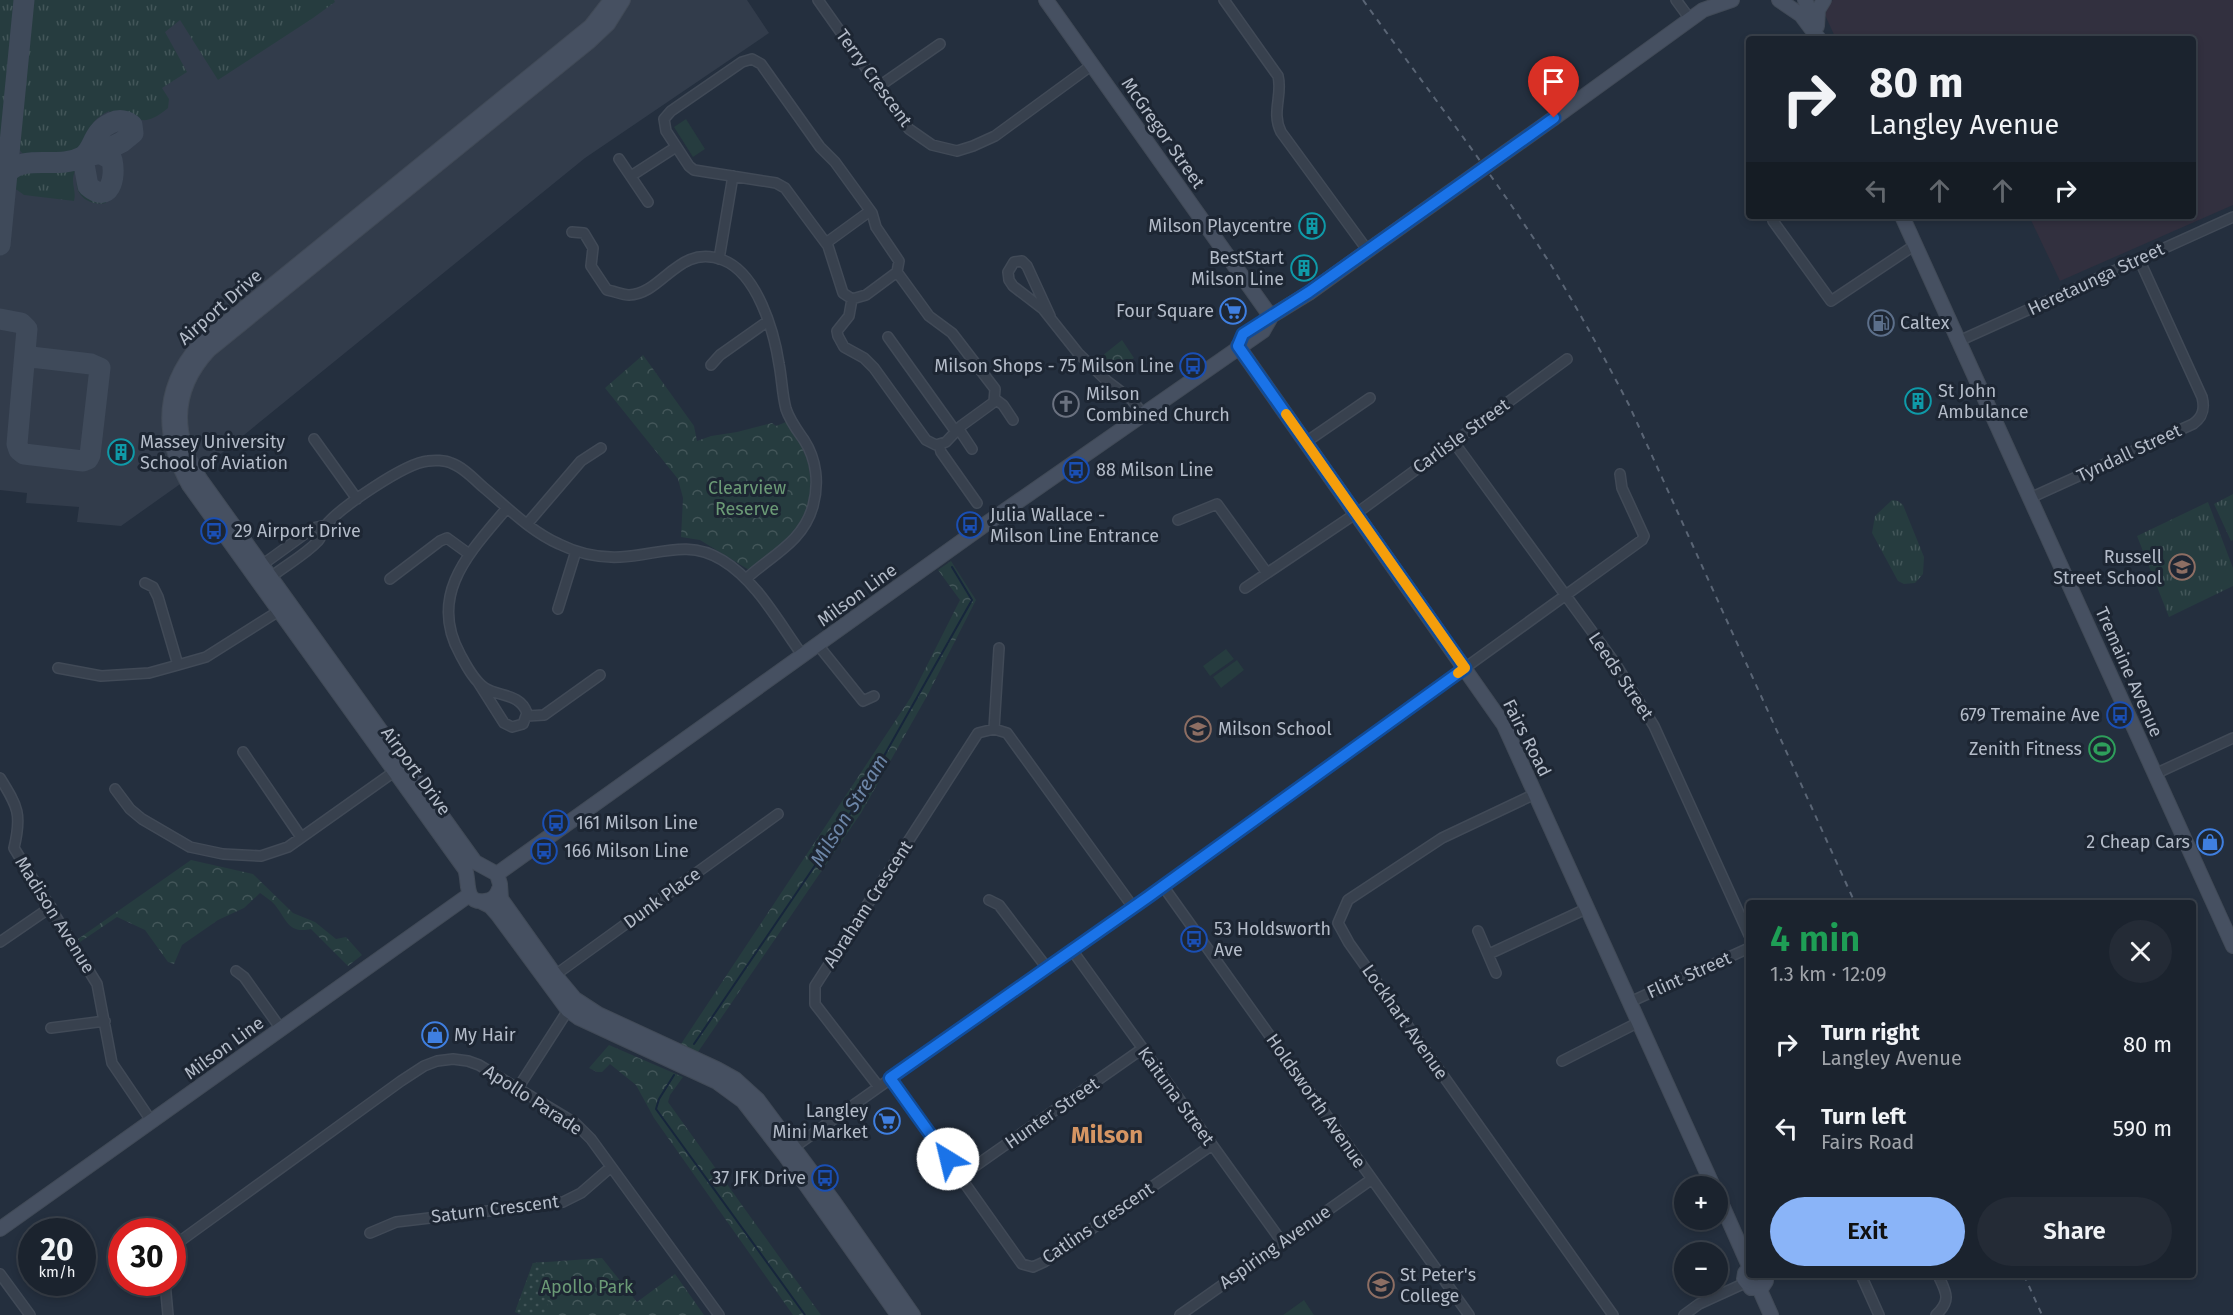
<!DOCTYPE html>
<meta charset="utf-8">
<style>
:root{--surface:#1b232e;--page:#242b36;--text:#f1f3f6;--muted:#a0a4aa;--line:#39404a;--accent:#8ab4f8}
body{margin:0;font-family:"Fira Sans",sans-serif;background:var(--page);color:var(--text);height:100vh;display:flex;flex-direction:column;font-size:22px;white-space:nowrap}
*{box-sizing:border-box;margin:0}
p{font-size:20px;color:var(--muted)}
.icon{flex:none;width:33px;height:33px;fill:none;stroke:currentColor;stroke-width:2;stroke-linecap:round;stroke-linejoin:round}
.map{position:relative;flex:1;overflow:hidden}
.sheet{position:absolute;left:1746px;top:900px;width:450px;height:378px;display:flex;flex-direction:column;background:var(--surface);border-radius:6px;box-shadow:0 3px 9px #0003,0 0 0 2px var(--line)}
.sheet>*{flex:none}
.hud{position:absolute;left:1746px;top:36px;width:450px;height:183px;border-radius:6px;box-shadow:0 3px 9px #0003,0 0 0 2px var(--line);background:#1b232e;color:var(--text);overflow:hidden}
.tools{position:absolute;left:1674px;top:1176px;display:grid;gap:12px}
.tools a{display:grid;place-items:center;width:54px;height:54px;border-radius:50%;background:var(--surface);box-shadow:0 3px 9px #0003,0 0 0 2px var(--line);font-size:30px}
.speed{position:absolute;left:18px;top:1218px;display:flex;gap:12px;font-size:30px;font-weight:700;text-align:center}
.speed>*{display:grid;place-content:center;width:78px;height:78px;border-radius:50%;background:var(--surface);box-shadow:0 3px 9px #0003,0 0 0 2px var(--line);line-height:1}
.speed small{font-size:15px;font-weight:400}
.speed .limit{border:9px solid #d22;background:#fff;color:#111}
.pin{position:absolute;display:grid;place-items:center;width:51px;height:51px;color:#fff;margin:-62px -26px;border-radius:50% 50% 50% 0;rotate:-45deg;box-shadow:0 0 6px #0007}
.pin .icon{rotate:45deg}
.me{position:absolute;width:66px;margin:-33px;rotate:324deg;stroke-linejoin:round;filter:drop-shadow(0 0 4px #0008)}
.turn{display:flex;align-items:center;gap:21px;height:126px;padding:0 24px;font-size:27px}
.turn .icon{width:78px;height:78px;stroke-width:2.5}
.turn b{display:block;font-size:42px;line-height:51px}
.lanes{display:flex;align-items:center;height:57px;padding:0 24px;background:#0003;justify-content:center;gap:30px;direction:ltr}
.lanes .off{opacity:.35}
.round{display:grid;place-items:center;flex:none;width:63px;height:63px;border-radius:32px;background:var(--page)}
.overview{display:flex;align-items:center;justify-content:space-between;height:102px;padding:0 24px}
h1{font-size:36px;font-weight:600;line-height:45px;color:#1e9e55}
.cta{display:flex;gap:12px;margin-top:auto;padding:12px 24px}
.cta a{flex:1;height:69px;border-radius:36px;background:var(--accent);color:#111;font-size:24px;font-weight:600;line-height:69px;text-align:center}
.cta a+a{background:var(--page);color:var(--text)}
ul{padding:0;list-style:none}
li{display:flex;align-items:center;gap:18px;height:84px;padding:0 24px}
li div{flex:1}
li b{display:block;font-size:22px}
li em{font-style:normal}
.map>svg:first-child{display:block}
</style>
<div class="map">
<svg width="2233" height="1315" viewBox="0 0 2233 1315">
<defs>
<pattern id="grass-tufts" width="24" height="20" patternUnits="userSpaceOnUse" patternTransform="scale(1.5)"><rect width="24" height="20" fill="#263c3f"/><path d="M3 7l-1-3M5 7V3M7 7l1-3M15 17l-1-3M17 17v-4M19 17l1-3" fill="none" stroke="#435659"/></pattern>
<pattern id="forest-crowns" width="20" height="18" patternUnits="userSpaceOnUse" patternTransform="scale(1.5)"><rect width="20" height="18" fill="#263c3f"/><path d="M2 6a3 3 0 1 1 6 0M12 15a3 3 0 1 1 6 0" fill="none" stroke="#435659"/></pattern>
<pattern id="garden-dots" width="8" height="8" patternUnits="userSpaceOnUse" patternTransform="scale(1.5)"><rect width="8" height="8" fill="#263c3f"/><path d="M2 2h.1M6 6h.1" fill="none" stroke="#435659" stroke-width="1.8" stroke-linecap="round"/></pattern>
</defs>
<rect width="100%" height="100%" fill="#242f3e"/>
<!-- medical -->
<path fill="#32303f" d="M1833 0H2233V205L2060 281 2029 216H2193V39H1836L1825 15 1830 2Z"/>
<!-- airport -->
<path fill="#323c4b" d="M0 0H747L769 33 585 158 207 465 121 526 77 522 79 507 26 503 27 493 0 490Z"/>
<!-- grass -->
<path fill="url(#grass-tufts)" d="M0 0H18L0 172Z
M31 0H334L335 2 313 18 218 80 180 20 165 32 187 72 162 88 169 99 168 108C133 137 138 104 110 113L109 111C81 124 95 139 81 151 75 156 66 157 58 158 41 160 19 163 17 140Z
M71 165 76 169C69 182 77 189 74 201L24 195 13 187V179L22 170Z
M80 172 83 188 96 196H106V203C87 207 69 191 80 172Z
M2233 494V540L2231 541 2214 504Z
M1892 500 1898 501 1903 505 1924 557 1923 574 1915 583 1904 584 1898 581 1872 533 1875 516Z
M2208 502 2233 568V586L2169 617 2137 536Z"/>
<!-- forest -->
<path fill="url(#forest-crowns)" d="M1122 340 1134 358 1113 373 1097 360Z
M643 355 694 426 697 441 711 436 737 432 772 423 776 426 786 422C792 431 799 440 803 450 817 478 811 515 789 538 778 550 762 560 749 570L700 540 681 537 683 498 678 479 605 388Z
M951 561 976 600 927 696 861 813 698 1052 681 1044 911 697 960 600 938 570Z
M191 860 253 874 293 913 315 922 336 939 346 937 362 955 348 966 311 929C288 934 287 920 275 905 271 900 265 897 260 893L244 908 218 920 182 945 174 964 168 962 145 930 117 917 80 942 78 939Z
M609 1045 683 1077 670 1095 668 1102 821 1315H793L654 1118 636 1085 610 1064 602 1072H597L589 1068Z
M602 1258 637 1302 675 1274 704 1315H522L515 1312 533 1263Z"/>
<!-- garden -->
<path fill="url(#garden-dots)" d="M544 1262 548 1304 544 1315H522L515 1312 533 1263Z"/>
<!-- pitch -->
<path fill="#263c3f" d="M686 119 705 149 693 157 674 127Z
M1226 649 1234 659 1210 676 1203 666Z
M1237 660 1244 670 1221 688 1213 677Z
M1304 1300 1314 1315H1283Z"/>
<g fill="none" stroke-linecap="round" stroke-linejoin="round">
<!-- stream -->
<path stroke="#17263c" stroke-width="2" d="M694 1044 858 802 972 600 952 567
M674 1075 659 1099 656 1109 805 1315"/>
<!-- taxiway -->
<path stroke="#3f4a5a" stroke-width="21" d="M100 153 112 160C116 178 110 205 88 186L84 164 77 159Z
M7 173C26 153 58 170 82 157 95 149 91 132 111 123 119 119 125 120 132 125L133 133 122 142 100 153
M0 245 24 0
M0 319 21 323 27 329 17 444 19 450 24 454 83 461 88 459 90 455 100 368 91 364 31 357 24 363"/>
<!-- street casing -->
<g stroke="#414a57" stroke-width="12">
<path id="street" d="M818 0 909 129 932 145 957 151 973 146 995 136 1092 65
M1224 0 1278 76C1283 95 1271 112 1281 132L1368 251
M1676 0 1690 19
M752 59 761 64 820 147 835 162 872 213 876 227 899 261 897 272 866 295 852 299 843 293 828 246 785 188 776 183 694 170 689 166 666 131 664 119 671 111 742 62Z
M878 87 940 44
M619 159 648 202
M631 176 676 147
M1773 221 1831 301 1915 245
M572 232 584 233 593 248 591 266 607 290C614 291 622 295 629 295 663 294 678 243 723 260 757 273 774 331 779 364 782 379 782 394 786 409 790 421 797 430 804 440 817 460 819 484 813 506 803 542 772 555 747 578
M826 243 870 211
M719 259 733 176
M852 299 849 316 837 331 838 336 844 347 864 358 874 368 926 440 936 445 946 442 961 426 994 402 995 389 952 333 929 316 897 272
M1050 316 1027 266 1022 261 1014 262 1008 272 1009 280 1013 286 1043 309 1078 353 1107 381 1132 400 1142 413
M888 337 956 432
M1959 341 2233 217
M711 365 720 355 768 321
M995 399 1003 405 1013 420
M958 428 972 449
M314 439 357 499
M1453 441 1615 663 1654 726 1749 935
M1306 442 1370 398
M939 444 941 452 977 503
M2030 498 2193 424C2203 417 2205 409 2202 397L2139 259
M1178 520 1217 504 1267 573
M527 524 581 461 601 448
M259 569 262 565 313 528 326 525
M266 578 271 577C286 565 305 555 318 541 322 537 322 530 326 525 341 507 405 463 428 461 434 460 445 460 451 463 463 467 474 479 483 487 507 507 530 531 559 544 579 554 598 558 620 557 656 556 687 538 722 560 757 581 779 623 803 656
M390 579 440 541 447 538 469 554
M145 583 153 587 158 597 178 665
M1245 588 1361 510 1567 359
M558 609 576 551
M818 645 863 701 874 696
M58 668 101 676 149 673 178 665 206 657 282 609
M478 682 504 723 512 727 523 724 527 713C520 693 499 697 485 688 474 681 466 665 460 654 427 594 471 551 507 508
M527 716 544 715 600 675
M994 729 999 648
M243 752 301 837
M2155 774 2233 738
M0 778C18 807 22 814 14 848L97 984 112 1063 152 1122
M115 789 130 809 142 819 190 847 223 854 261 856 288 847 398 769
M1535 794 1442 838 1348 900 1338 923 1349 943 1613 1315
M1163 886 1469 1315
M989 900 999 905 1047 968
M1478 931 1496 973
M0 942 51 907
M1072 950 1282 1242
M1489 954 1588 908
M236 971 244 977 281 1029
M551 978 778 814
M1630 1002 1749 948
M51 1028 105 1021
M1562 1061 1639 1022
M890 1078 1022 1264 1033 1267 1044 1262 1212 1145
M879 1087 815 1004V986L978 733 994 729 1007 733 1133 907
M518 1088 570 1007
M790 1150 1163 886 1642 540 1644 536 1622 488 1620 474
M961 1176 1142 1049
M370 1233 396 1222 563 1202 581 1193 611 1167
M172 1247 401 1081 424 1066 437 1061 453 1059 468 1061 479 1065 575 1123 591 1139 719 1315
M0 1274 30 1315
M1861 1275 1879 1315
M165 1282 168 1315
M1180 1315 1372 1179
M1684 1315 1699 1304 1745 1283
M1936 1315C1952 1300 1946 1292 1938 1275"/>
</g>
<!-- secondary casing -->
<g stroke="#414a57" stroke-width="16">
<path id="secondary" d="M623 0 608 24 590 41 209 350C172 390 172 434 200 479L475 862 497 874 500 884 501 899 555 975 575 999 598 1014 717 1069 735 1079 758 1100 834 1202 913 1315
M1046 0 1271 317
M1779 0 1801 15 1819 39
M1805 0 1816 26
M1817 26 1818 10 1824 0
M1554 118 1703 10 1732 0
M1902 216 2233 946
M1265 320 1309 293 1377 244
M1238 346 1504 725 1713 1186
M497 874 990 521 1263 331 1271 317
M499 889C497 896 493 900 485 901 463 904 470 881 465 869L189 485C161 435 161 388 200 344L591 26 611 0
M482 902 490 906 498 915 568 1010 579 1018 717 1082 743 1101 784 1154 898 1315
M1718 1196 1749 1266
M0 1229 469 895
M1749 1268 1745 1273 1744 1279 1751 1288 1762 1287 1766 1281V1275
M1759 1288 1771 1315"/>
</g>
<!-- street -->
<use href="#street" stroke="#38414e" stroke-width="9"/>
<!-- secondary -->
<use href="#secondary" stroke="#465061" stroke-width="14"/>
<!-- rail -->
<path stroke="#5a6575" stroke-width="2" stroke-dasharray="6 6" stroke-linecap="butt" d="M1363 0C1426 88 1493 174 1551 265 1579 311 1604 357 1629 405L1855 903
M2024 1275 2042 1315"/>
<!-- secondary-bridge casing -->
<g stroke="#414a57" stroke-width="16" stroke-linecap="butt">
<path id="secondary-bridge" d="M1377 244 1554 118"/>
</g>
<!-- secondary-bridge -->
<use href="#secondary-bridge" stroke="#465061" stroke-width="14"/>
</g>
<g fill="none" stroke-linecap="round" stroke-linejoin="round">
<!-- route casing -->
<g stroke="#114b97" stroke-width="15">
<path id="route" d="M948 1159 890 1078 1148 897 1465 668 1238 346 1243 334 1309 292 1554 118"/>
</g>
<!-- route -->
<use href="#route" stroke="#1a73e8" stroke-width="10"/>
<!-- slow -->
<path stroke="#f59e0b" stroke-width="10" d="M1286 414 1465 668 1458 673"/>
</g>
<!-- icons -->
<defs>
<g id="building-ring" transform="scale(1.35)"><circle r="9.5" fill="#1d2633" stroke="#0f9aa8" stroke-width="1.5"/><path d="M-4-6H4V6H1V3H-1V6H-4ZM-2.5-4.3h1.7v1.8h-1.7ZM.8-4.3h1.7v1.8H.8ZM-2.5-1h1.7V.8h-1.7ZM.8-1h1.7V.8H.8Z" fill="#0f9aa8"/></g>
<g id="supermarket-ring" transform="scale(1.35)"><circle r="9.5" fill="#1d2633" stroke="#3f7fe0" stroke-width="1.5"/><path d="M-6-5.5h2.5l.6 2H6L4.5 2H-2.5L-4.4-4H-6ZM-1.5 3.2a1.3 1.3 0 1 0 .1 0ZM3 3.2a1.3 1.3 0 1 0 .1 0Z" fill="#3f7fe0"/></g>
<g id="fuel-ring" transform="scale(1.35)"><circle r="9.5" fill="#1d2633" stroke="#5c6f8a" stroke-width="1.5"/><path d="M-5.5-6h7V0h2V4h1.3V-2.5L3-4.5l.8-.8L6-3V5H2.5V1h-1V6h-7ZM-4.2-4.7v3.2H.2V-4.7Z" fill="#5c6f8a"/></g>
<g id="bus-ring" transform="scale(1.35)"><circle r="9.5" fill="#1d2633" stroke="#1a4fb4" stroke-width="1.5"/><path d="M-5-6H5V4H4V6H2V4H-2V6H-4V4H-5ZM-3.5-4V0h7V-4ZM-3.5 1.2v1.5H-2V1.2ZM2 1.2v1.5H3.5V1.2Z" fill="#1a4fb4"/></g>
<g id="church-ring" transform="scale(1.35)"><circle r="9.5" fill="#1d2633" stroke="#6b7280" stroke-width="1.5"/><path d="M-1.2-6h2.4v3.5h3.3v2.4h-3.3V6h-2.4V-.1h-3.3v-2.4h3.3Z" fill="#6b7280"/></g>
<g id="school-ring" transform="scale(1.35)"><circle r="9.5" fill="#1d2633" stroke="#8d6e63" stroke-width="1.5"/><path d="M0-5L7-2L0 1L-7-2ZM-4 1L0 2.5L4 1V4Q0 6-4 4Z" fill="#8d6e63"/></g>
<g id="stadium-ring" transform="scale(1.35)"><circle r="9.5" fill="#1d2633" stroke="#2e9e5b" stroke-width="1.5"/><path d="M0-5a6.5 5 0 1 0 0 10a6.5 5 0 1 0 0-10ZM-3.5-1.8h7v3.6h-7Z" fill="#2e9e5b"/></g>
<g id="shop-ring" transform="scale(1.35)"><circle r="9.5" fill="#1d2633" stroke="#3f7fe0" stroke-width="1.5"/><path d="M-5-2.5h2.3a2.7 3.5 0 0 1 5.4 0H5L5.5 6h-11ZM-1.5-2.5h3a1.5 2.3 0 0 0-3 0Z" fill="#3f7fe0"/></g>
</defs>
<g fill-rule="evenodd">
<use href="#building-ring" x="1312" y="226"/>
<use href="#building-ring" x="1304" y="268"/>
<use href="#supermarket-ring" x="1233" y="311"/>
<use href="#fuel-ring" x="1881" y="323"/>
<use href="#bus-ring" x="1193" y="366"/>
<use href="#building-ring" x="1918" y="401"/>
<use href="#church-ring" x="1066" y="404"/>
<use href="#building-ring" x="121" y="452"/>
<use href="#bus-ring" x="1076" y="470"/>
<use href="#bus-ring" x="970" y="525"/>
<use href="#bus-ring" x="214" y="531"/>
<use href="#school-ring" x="2182" y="567"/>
<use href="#bus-ring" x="2120" y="715"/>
<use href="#school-ring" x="1198" y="729"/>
<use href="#stadium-ring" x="2102" y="749"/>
<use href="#bus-ring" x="556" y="823"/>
<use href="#shop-ring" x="2210" y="842"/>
<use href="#bus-ring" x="544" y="851"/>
<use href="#bus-ring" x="1194" y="939"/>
<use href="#shop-ring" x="435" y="1035"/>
<use href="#supermarket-ring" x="887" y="1121"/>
<use href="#bus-ring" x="825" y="1178"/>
<use href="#school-ring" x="1381" y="1285"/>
</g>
<g text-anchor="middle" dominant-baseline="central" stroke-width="6" stroke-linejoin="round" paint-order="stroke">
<!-- street labels -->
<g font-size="18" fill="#b4bcc9" stroke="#1d2633">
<text transform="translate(874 78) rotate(54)">Terry Crescent</text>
<text transform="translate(1163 133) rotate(55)">McGregor Street</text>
<text transform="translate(2096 279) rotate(-25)">Heretaunga Street</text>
<text transform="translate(220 307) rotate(-41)">Airport Drive</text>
<text transform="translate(1461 436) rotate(-36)">Carlisle Street</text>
<text transform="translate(2129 453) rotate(-25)">Tyndall Street</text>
<text transform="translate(857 595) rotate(-36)">Milson Line</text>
<text transform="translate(2129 672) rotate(66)">Tremaine Avenue</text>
<text transform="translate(1621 676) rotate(56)">Leeds Street</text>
<text transform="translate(1527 738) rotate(63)">Fairs Road</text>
<text transform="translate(416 771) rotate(54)">Airport Drive</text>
<text transform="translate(662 898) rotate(-36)">Dunk Place</text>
<text transform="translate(868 904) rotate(-57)">Abraham Crescent</text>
<text transform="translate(55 915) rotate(58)">Madison Avenue</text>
<text transform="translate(1689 975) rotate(-24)">Flint Street</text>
<text transform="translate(1405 1022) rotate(55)">Lockhart Avenue</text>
<text transform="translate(224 1048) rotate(-36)">Milson Line</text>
<text transform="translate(1176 1096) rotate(54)">Kaituna Street</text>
<text transform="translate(533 1100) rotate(33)">Apollo Parade</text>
<text transform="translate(1316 1101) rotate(55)">Holdsworth Avenue</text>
<text transform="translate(1052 1113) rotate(-35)">Hunter Street</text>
<text transform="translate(495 1209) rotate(-7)">Saturn Crescent</text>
<text transform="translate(1098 1223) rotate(-34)">Catlins Crescent</text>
<text transform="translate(1275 1247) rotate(-35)">Aspiring Avenue</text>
</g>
<!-- poi labels -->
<g font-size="18" fill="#b4bcc9" stroke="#1d2633" text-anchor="start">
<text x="1292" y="226" text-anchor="end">Milson Playcentre</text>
<text x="1284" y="258" text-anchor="end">BestStart<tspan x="1284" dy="21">Milson Line</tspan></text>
<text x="1214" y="311" text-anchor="end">Four Square</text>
<text x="1900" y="323">Caltex</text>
<text x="1174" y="366" text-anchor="end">Milson Shops - 75 Milson Line</text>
<text x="1938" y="391">St John<tspan x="1938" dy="21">Ambulance</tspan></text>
<text x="1086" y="394">Milson<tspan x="1086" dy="21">Combined Church</tspan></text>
<text x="140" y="442">Massey University<tspan x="140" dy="21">School of Aviation</tspan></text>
<text x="1096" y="470">88 Milson Line</text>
<text x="990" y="515">Julia Wallace -<tspan x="990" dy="21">Milson Line Entrance</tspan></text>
<text x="234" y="531">29 Airport Drive</text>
<text x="2162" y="557" text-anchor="end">Russell<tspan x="2162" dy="21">Street School</tspan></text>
<text x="2100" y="715" text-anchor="end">679 Tremaine Ave</text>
<text x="1218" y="729">Milson School</text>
<text x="2082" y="749" text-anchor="end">Zenith Fitness</text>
<text x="576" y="823">161 Milson Line</text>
<text x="2190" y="842" text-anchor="end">2 Cheap Cars</text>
<text x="564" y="851">166 Milson Line</text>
<text x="1214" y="929">53 Holdsworth<tspan x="1214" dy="21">Ave</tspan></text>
<text x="454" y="1035">My Hair</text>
<text x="868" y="1111" text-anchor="end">Langley<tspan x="868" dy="21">Mini Market</tspan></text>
<text x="806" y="1178" text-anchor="end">37 JFK Drive</text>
<text x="1400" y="1275">St Peter's<tspan x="1400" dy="21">College</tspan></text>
</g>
<!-- park labels -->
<g font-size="18" fill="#6b9a76" stroke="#1d2633">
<text x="747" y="488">Clearview<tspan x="747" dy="21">Reserve</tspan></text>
<text x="587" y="1287">Apollo Park</text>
</g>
<!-- water labels -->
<g font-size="20" font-style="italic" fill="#6d86a8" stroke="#1d2633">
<text transform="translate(849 810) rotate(-58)">Milson Stream</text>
</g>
<!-- district labels -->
<g font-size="24" font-weight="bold" fill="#d59563" stroke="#1d2633">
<text x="1107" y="1135">Milson</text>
</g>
</g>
</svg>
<div class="tools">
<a>+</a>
<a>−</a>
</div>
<div class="speed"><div>20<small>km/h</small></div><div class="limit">30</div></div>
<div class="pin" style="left:1554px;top:118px;background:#d93025"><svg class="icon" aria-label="arrive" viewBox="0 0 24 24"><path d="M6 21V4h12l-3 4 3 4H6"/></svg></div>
<svg class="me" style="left:948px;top:1159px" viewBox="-20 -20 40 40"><circle r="19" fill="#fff"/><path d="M0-13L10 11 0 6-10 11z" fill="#1a73e8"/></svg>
<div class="hud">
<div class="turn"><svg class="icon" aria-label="right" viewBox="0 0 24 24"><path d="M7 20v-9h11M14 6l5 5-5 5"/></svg><div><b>80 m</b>Langley Avenue</div></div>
<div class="lanes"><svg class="icon off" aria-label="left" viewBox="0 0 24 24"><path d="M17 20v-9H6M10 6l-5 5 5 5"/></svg><svg class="icon off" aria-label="ahead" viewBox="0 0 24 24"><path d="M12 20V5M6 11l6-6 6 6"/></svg><svg class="icon off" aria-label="ahead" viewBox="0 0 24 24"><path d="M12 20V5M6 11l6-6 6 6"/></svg><svg class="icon" aria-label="right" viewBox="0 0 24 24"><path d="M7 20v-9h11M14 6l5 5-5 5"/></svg></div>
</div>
<section class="sheet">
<div class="overview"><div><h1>4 min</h1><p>1.3 km · 12:09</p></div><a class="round"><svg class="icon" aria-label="close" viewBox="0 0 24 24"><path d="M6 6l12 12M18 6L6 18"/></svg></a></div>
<ul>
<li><svg class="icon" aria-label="right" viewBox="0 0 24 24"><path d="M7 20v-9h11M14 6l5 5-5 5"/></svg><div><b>Turn right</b><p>Langley Avenue</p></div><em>80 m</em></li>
<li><svg class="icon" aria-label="left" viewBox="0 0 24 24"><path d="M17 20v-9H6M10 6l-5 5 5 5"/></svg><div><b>Turn left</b><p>Fairs Road</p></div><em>590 m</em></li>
</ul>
<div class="cta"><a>Exit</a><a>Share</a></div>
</section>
</div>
